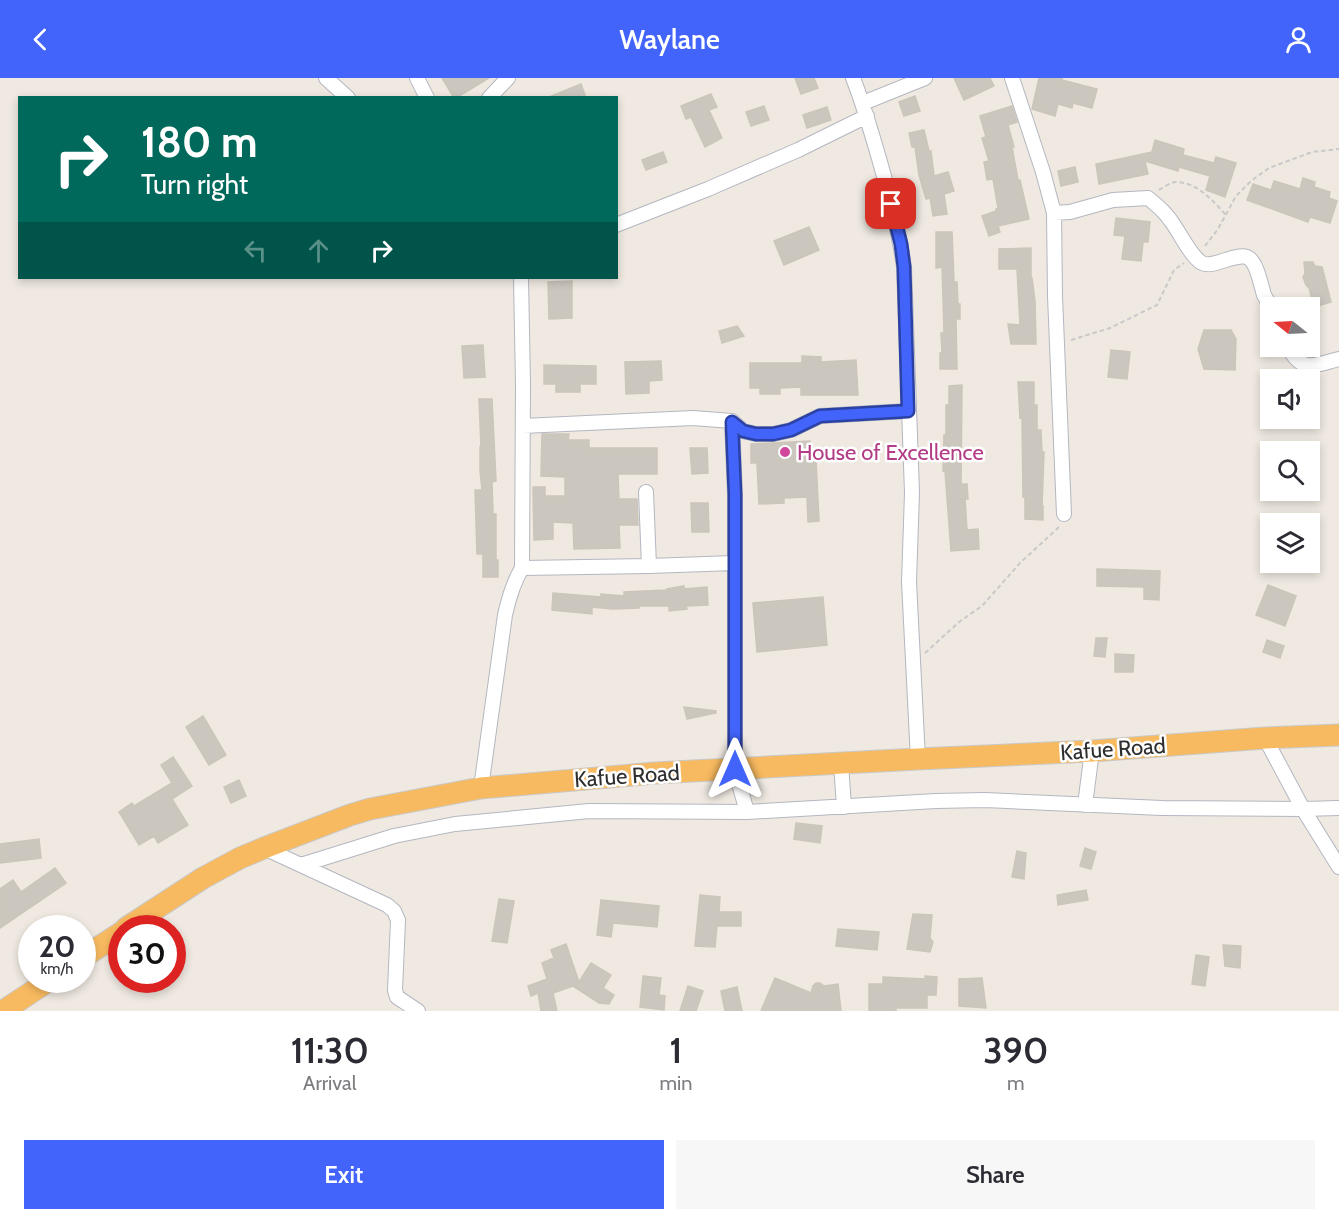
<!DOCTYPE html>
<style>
:root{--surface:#fff;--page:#f7f7f7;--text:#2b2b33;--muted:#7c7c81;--accent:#4264fb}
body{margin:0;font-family:Cabin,sans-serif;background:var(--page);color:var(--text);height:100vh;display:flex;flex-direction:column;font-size:22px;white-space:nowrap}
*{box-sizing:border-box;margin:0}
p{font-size:20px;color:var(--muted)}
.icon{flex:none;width:33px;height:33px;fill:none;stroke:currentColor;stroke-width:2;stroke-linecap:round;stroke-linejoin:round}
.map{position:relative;height:933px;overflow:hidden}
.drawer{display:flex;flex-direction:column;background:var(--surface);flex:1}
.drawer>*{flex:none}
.hud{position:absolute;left:18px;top:18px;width:600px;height:183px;border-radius:0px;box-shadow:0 3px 9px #0003;background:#00695c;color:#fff;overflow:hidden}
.needle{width:39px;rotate:288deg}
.tools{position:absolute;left:1260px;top:219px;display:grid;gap:12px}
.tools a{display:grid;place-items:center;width:60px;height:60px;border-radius:0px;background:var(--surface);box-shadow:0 3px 9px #0003;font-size:30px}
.speed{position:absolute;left:18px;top:837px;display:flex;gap:12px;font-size:30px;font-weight:700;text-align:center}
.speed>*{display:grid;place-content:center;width:78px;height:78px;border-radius:50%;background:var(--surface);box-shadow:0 3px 9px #0003;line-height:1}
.speed small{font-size:15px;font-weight:400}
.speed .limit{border:9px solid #d22;background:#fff;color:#111}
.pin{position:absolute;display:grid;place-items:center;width:51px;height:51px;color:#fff;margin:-26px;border-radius:12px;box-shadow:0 3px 9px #0006}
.me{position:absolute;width:66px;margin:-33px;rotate:0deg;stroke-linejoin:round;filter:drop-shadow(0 0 4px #0008)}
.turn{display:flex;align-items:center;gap:21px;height:126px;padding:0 24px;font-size:27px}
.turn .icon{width:78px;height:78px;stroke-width:2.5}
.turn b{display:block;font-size:42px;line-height:51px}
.lanes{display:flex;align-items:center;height:57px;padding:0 24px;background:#0003;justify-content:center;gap:30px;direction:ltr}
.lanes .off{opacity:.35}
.eta{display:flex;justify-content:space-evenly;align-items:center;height:102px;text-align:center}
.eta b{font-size:36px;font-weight:600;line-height:42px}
.button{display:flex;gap:12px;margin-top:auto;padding:12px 24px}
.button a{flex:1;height:69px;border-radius:0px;background:var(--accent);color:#fff;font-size:24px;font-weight:600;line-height:69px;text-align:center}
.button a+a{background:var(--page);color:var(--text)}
header{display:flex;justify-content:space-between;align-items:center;height:78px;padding:0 24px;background:var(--accent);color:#fff;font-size:27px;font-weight:600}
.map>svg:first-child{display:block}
</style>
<header><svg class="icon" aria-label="back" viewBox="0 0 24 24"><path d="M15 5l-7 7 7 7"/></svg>Waylane<svg class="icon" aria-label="person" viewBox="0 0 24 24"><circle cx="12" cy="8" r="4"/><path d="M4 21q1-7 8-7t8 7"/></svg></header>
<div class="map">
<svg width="1339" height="933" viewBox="0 0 1339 933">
<rect width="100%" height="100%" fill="#efe9e1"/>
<!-- building -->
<path fill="#cbc7bf" stroke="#cbc5ba" stroke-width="1.5" d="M442 0H489L456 20H454Z
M795 0H814L818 10 801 16Z
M954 0H990L994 8 964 22Z
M1039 0H1062V2L1097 11 1092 30 1073 25 1072 30 1058 26 1055 38 1032 31Z
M581 6 586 20H549V19Z
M711 16 717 29 709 32 722 60 705 69 691 39 686 41 681 28Z
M915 18 920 33 904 38 899 24Z
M764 28 769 42 751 48 746 34Z
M1012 28 1017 44 1008 47 1014 69H1012L1018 102H1020L1029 141 998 148 1000 154 989 158 982 138 996 133V131L998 130 993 101 987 102 984 84 989 83 982 60 986 59 980 38Z
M827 29 831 42 807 50 803 37Z
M924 52 929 73H931L934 98 948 94 954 113 944 116 947 136 933 138 930 120 926 121 919 97 915 69H912L909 55Z
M1155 62 1184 71 1183 77 1214 85 1216 79 1236 85 1225 119 1206 112 1210 98 1179 89 1178 93 1145 83 1148 96 1099 106 1096 86 1152 74Z
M663 74 667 84 646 92 642 82Z
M1075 89 1078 104 1061 108 1058 93Z
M1303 100 1315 104 1314 109 1330 114 1329 120 1337 123 1330 145 1310 139 1308 144 1247 122 1253 106 1271 112 1274 103 1300 111Z
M1116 140 1150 144 1148 164H1143L1141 183 1122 181 1125 158 1114 157Z
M809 149 819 172 784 187 774 163Z
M936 154H952L954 204H957L958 226H960V241H956L957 291H940V275H942L941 255H944L943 220 942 189 936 190Z
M1031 170V200H1032L1035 223 1036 266H1011L1008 246 1020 247 1017 191H999V171Z
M1304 184H1313L1315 188 1322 189 1331 224 1314 229 1309 210 1306 207 1303 199 1305 195Z
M572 203V240L549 241 548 204Z
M737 248 744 258 722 265 719 253Z
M1204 252H1231L1236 261 1235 292 1204 291 1198 271Z
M483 267 485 299 464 300 462 268Z
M1111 272 1130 274 1127 301 1108 299Z
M802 278 821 279V284L856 282 858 317H801V309L780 310V316H760V310H750V285H802Z
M661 283 662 302 649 303V315L626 316 625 284Z
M544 287 596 288V306H580V314H556V306H544Z
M1018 304H1034V327H1037V352H1041L1042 374H1044L1042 428H1043V442L1025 441V419H1023L1022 339 1020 340Z
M962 307 961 406H967L968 421H965L967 452 978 451 979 471 951 473 945 393H943L944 357H946V327H949V308Z
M479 321H492L496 403 492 404 493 436H496V482H498V499H483V476H477L475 412H482L480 392V369H481Z
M542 356H569L568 362H589V370H657V396H618L619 421H637L638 447H619L620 470 574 471 573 445 553 444V461L534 462 533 409H545V418H565V399L541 398Z
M810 363V382H816L819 443 808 444 807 419 784 420V425L759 426 757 385H751V366Z
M690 370H707L708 395 692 396Z
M691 425H708L709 454H692Z
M1097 491 1160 493 1159 522 1144 521V509L1097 508Z
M1268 507 1296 518 1285 548 1256 537Z
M684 508V511L707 509 708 527 686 528 687 531 669 533V528H639V530L612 531 592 529V536L552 532 553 515 601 519V516L624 518V514L667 512V511Z
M823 519 827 567 757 574 753 525Z
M1096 560H1107L1105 579 1094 578Z
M1267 562 1284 568 1280 580 1263 574Z
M1115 576 1134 577 1133 594H1115Z
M684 629 716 633V635L687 641Z
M203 638 226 677 209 687 186 649Z
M173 679 192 708 172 721 188 747 158 765 154 758 139 767 119 734 132 725 134 728 172 705 161 687Z
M239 702 246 718 231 725 224 709Z
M796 745 822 748 820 765 794 761Z
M39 761 41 780 0 785V766Z
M1085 770 1096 774 1091 791 1080 788Z
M1017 773 1026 775 1024 801 1012 799Z
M55 790 66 805 0 850V811L13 802 21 814Z
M1086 812 1088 822 1058 827 1057 817Z
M700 817 720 819 719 834H741V848H717L715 869 695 868Z
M499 821 514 823 507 865 492 863Z
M601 822 659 828 657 849 613 845 611 859 597 857Z
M913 836 932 837 930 860 933 864 930 874 907 871Z
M838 851 879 854 877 872 836 868Z
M566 866 579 904 591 885 611 897 603 910 614 917 609 926 599 925 573 908 553 915 557 933H541L538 915 531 918 528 908 547 901 542 885 554 880 551 872Z
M1223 867 1241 868 1240 890 1225 888Z
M1196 877 1209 879 1205 908 1192 906Z
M643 898 661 900 659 917 665 918 664 932 640 929Z
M925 898 937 899 936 917H927V930H896V933H869V906H883V899L925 901Z
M775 900 811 915 813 908 816 905H820L824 908 838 906 841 933H761Z
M982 900 986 930 959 928V901Z
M688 908 703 913 696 933H680Z
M737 909 742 933H725L721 913Z"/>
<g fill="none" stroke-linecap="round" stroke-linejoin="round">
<!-- minor casing -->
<g stroke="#b4b7c1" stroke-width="16">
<path id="minor" d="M326 0 348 20
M417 0 427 20
M853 0C864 28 872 56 880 84 890 119 899 153 904 189L912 415 909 504 918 681
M1012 0 1043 94 1054 135 1055 218 1064 436
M489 20 508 0
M863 25 925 0
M1054 135 1070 134 1113 122 1148 120C1157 127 1165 134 1171 143 1179 153 1191 179 1202 185 1212 191 1234 175 1247 179 1257 183 1261 208 1264 217 1266 221 1269 225 1271 230
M616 147 708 111 798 72 867 38
M1288 268C1301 296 1315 287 1339 281
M523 348 693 340 732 343 743 353 756 356H773L791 352 820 338 908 333
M646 414 649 488
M522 490 649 488 734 485
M1265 660 1303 731 1339 789
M841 685 844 729
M481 710 505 537C509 519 513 505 522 490L523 306 521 200
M1085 727 1092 673
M747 734 936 723 985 722 1162 730 1303 731 1339 730
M264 770 387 827 394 833 398 842 395 912 397 919 418 933
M301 787 394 758 455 746 589 733 747 734 735 691V417L732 343"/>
</g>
<!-- trunk casing -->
<g stroke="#c9c9c9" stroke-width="23">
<path id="trunk" d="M126 850 203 800 240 780 264 770 350 737 370 731 481 710 655 695 918 681 1092 673 1265 660 1339 657
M82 880 122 854
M3 933 50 902"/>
</g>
<!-- path -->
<path stroke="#c9c9c9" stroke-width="2" stroke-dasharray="4.5 3" stroke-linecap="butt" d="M1159 112C1164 109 1171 104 1176 104 1197 104 1213 123 1226 137
M1205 168 1218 151 1236 118 1251 103 1269 90 1312 74 1339 71
M1071 262 1110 250 1157 227 1174 192 1184 185
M925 575 959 544 982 528 1020 485 1058 450 1059 447"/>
<!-- minor -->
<use href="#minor" stroke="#fff" stroke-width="14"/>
<!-- trunk -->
<use href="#trunk" stroke="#f8ba60" stroke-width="21"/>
</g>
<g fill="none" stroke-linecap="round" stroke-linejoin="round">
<!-- route casing -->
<g stroke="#2b41a3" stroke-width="15">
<path id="route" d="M735 691V417L732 344 743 353 756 356H773L791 352 820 338 908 333 904 189 901 166 891 126"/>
</g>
<!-- route -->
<use href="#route" stroke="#4264fb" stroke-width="10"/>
</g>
<!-- markers -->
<circle fill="#d1479c" stroke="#fff" stroke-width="2" cx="785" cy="374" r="6"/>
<g text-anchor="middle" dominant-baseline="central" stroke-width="5" stroke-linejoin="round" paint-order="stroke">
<!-- hotel labels -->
<g font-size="22" fill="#b23c85" stroke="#fff" text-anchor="start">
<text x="797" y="374">House of Excellence</text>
</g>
<!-- street labels -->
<g font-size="22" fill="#2e2e2e" stroke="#fff">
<text transform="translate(1113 671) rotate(-4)">Kafue Road</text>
<text transform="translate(627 698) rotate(-4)">Kafue Road</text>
</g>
</g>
</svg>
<div class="tools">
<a><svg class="needle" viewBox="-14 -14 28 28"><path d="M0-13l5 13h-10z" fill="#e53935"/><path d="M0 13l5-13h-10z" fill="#7c7c81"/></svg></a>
<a><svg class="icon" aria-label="sound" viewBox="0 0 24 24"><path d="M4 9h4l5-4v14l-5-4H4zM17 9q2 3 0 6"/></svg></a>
<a><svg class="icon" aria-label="search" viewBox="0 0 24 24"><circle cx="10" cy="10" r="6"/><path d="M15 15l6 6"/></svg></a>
<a><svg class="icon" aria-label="layers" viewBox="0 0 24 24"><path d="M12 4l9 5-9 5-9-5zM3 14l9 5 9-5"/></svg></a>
</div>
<div class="speed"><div>20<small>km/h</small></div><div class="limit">30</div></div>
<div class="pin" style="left:891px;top:126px;background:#d93025"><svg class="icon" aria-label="arrive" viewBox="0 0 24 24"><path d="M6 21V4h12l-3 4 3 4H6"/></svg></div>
<svg class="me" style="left:735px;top:691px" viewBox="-20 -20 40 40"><path d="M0-17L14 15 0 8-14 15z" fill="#4264fb" stroke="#fff" stroke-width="4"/></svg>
<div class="hud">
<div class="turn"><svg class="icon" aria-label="right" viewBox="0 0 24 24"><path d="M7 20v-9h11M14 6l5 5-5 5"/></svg><div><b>180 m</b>Turn right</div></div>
<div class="lanes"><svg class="icon off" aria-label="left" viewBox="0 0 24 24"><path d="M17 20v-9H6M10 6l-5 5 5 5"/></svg><svg class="icon off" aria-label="ahead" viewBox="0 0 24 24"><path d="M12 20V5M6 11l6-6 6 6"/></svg><svg class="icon" aria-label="right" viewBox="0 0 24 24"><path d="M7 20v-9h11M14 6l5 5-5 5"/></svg></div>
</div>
</div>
<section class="drawer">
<div class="eta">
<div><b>11:30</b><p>Arrival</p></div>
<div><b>1</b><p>min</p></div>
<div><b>390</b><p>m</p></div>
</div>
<div class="button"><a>Exit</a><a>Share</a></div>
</section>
